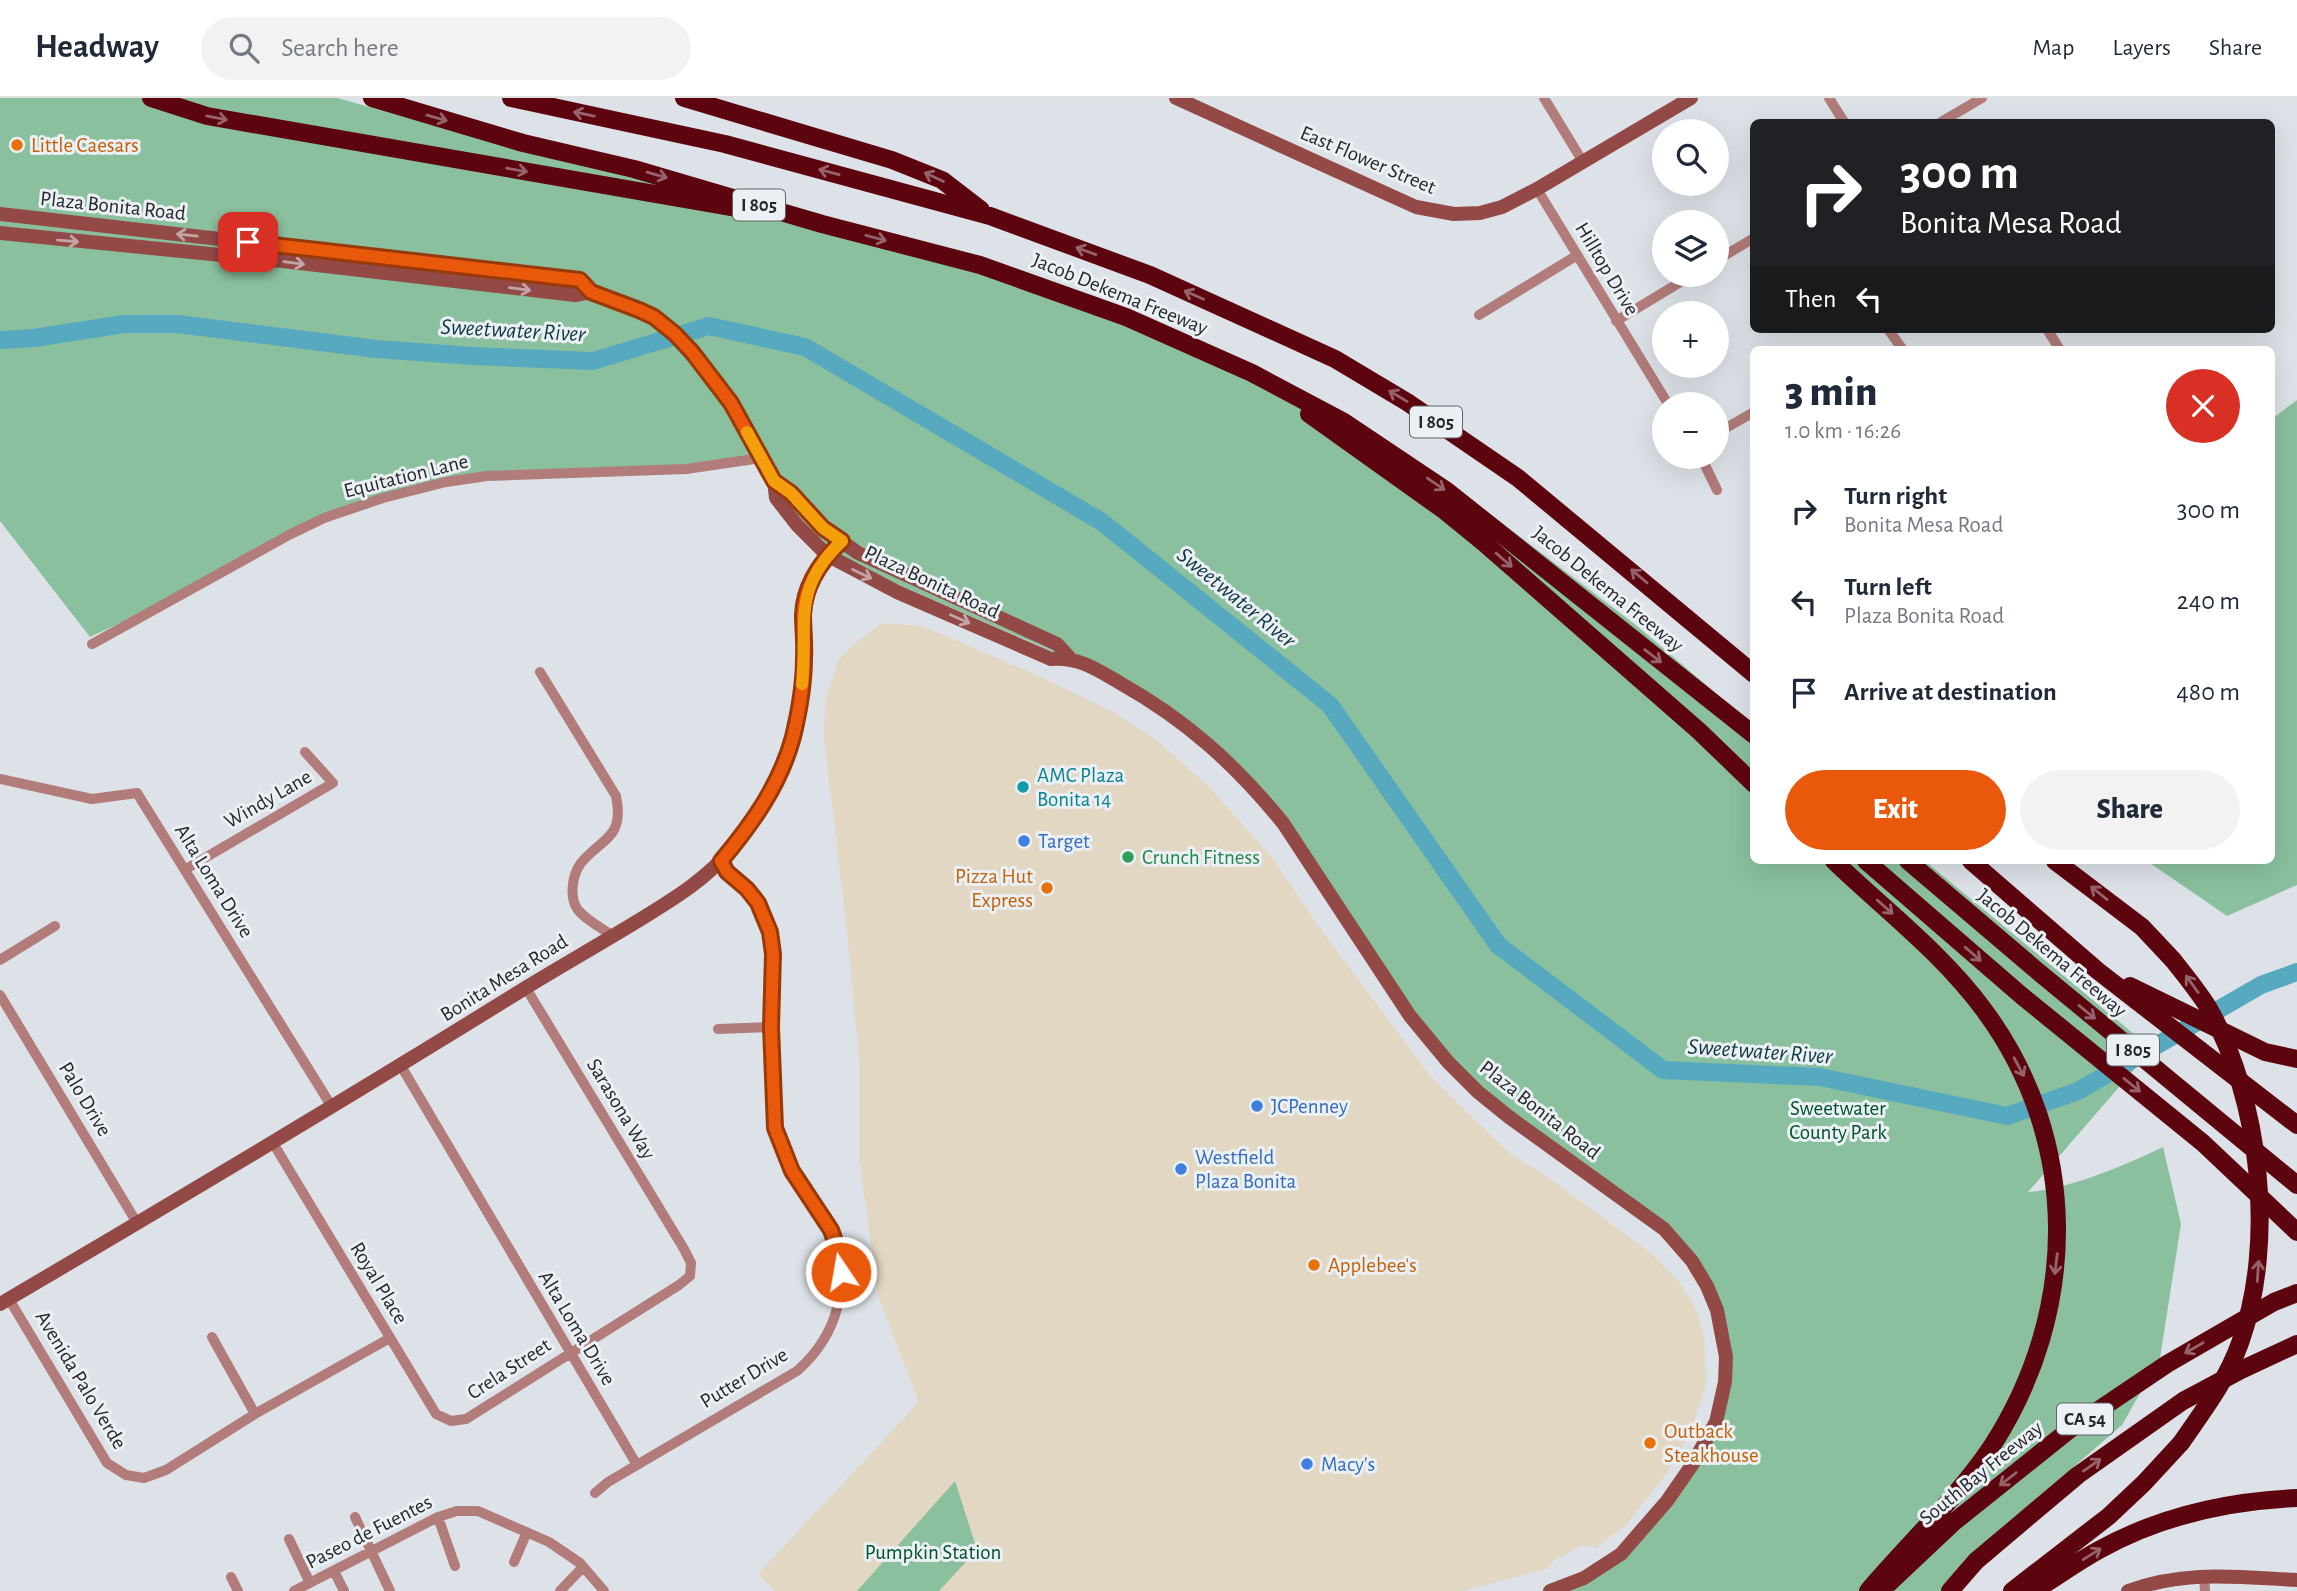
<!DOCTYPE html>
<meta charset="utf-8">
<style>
:root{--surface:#fff;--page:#f2f2f3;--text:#1f2937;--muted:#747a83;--line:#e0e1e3;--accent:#ea580c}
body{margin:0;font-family:"Alegreya Sans",sans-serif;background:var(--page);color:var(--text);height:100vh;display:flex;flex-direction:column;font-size:26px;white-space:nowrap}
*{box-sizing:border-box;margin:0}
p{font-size:23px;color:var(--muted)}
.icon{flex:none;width:38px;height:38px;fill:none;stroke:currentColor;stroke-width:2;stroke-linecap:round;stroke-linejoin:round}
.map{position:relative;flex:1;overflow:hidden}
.panel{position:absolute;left:1750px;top:248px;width:525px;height:518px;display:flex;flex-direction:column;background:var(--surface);border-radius:10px;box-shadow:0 7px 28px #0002}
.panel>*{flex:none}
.banner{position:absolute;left:1750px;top:21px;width:525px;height:214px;border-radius:10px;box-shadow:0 7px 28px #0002;background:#202124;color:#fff;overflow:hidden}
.buttons{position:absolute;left:1652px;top:21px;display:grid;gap:14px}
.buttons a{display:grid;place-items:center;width:77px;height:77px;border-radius:50%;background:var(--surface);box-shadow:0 7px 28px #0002;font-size:35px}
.pin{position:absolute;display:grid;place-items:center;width:60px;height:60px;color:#fff;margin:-30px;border-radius:14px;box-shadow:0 4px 10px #0006}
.me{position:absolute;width:77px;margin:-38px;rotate:348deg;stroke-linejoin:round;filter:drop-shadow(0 0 5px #0008)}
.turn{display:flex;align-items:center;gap:24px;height:147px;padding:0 35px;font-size:32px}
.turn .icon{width:91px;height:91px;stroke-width:2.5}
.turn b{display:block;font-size:49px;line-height:60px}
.then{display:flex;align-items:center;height:66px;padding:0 35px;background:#0003;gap:14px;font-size:26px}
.round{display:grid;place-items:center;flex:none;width:74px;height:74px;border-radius:37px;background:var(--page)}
.overview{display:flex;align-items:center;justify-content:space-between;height:119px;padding:0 35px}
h1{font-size:42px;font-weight:800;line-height:52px}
.button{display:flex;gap:14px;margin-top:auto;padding:14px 35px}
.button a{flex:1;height:80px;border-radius:42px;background:var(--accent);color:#fff;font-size:28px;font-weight:800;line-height:80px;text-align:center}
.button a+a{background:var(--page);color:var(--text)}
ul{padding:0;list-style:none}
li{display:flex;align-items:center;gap:21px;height:91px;padding:0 35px}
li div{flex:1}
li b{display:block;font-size:26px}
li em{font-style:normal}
header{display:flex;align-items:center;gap:42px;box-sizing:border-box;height:98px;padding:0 35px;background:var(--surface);border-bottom:2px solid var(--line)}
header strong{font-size:33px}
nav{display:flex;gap:38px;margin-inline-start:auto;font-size:24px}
.search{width:490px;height:63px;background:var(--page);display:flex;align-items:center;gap:18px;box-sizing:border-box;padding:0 24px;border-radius:38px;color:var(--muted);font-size:26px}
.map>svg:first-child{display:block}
</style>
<header>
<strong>Headway</strong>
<div class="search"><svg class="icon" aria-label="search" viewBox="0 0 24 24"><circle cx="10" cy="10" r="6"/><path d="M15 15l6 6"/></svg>Search here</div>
<nav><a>Map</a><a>Layers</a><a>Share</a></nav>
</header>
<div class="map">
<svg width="2297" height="1493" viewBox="0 0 2297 1493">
<rect width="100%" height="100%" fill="#dde2e8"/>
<!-- commercial -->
<path fill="#e1d7c2" d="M882 525 922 528 1037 577 1113 614 1158 643 1211 691 1273 761 1320 830 1430 978 1509 1055 1549 1080 1652 1156 1678 1183 1693 1205 1704 1236 1706 1286 1692 1331 1669 1372 1627 1426 1596 1450 1583 1447 1553 1463 1547 1471 1462 1493H775L758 1476 919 1304 878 1198 859 1058V962L847 833 824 641 825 604 838 562 857 544Z"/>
<!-- green -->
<path fill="#8ac09e" d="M0 0H338L519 52 633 77 978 166 1127 219 1456 390 1637 528 1753 627 1754 763H1925L2152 951 2028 1094C2067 1092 2128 1066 2163 1049L2181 1126 2160 1260 2122 1327 2070 1372 1959 1493H1553L1603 1469 1666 1405 1722 1302 1721 1225 1683 1152 1460 977 1238 673 1105 576 871 475 829 452 810 433 775 388 758 355 685 371 491 378 344 410 133 519 90 539 0 423Z
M2297 302V787L2227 818 2147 763H2272V321Z
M955 1383 977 1452 939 1493H857Z"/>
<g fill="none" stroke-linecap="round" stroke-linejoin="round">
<!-- river -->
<path stroke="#56a9be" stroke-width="18" d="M0 242 34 240 124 226H177L376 251 473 258 593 263 709 228 805 249 1102 424 1330 607 1498 847 1663 972 1820 979 2007 1018 2078 993 2261 887 2297 874"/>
<!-- street -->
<path stroke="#b17c79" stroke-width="10" d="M1544 0 1583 64
M1829 0 1844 24
M1941 24 1982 0
M1537 91 1668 306
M1717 162 1754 140
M1479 217 1576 158
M1616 223 1692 177
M1888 231 1903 252
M2047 231 2060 252
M1717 335 1754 314
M1701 359 1717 392
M92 546 289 437 324 420 383 400 446 384 487 378 686 371 761 360
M540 574 616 698C625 741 601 740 581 765 572 777 569 800 578 812 587 823 602 830 613 838
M0 681 92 701 137 695 332 1009
M186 771 333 685 305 654
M0 862 55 828
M0 897 137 1125
M718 931 771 929
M401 968 637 1367
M273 1045 436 1316 451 1323 466 1321 679 1187 690 1178 691 1165 684 1151 526 890
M9 1201 107 1365 126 1377 144 1380 166 1372 255 1316 390 1240
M212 1239 255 1316
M595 1395 608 1384 797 1273C839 1236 852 1184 831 1132L792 1073 775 1030 771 929 773 856 767 823 753 798 727 774 721 763
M355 1419 390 1493
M438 1419 455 1468
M289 1441 310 1485
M514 1464 527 1434
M334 1473 344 1493
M2204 1477 2205 1493
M231 1479 238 1493
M294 1493 438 1419 457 1413H478L549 1444 580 1465 604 1493
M560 1493 583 1469"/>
<!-- secondary -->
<path stroke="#934a47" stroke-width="14" d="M1176 0 1416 109 1454 116 1480 115 1502 109 1537 91 1691 0
M0 116 580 182 591 194 654 219 675 236 692 254 731 305 774 383 776 400 797 427 827 457 897 494 1051 561C1079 559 1096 571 1120 585 1186 622 1235 666 1283 725L1410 918 1448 964 1478 994 1509 1019 1664 1131 1692 1163 1707 1188 1717 1212 1726 1259 1725 1284 1716 1324 1692 1367 1667 1403 1621 1456 1584 1480 1550 1493
M0 135 282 163 575 197 591 194
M774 383 791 395 806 414 823 430 858 455 1057 546 1069 559
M0 1206C177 1102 353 997 527 889 563 867 600 846 636 824 670 803 706 782 731 751 769 706 789 663 799 606 811 540 787 495 842 443
M2128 1493C2185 1472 2237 1479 2297 1482"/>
<!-- highway -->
<path stroke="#5d050f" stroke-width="18" d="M151 0 207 18 736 110
M372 0 523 45 634 71 822 126 980 167 1126 219 1252 275 1344 324 1447 393 1754 637
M511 0 725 46 990 118 1150 177 1335 261 1407 304 1518 380 1754 576
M684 0 892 62 942 82 981 112
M1309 316 1445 413 1483 444 1699 633 1754 686
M1834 763C1885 812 1942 855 1984 912 2081 1043 2079 1213 1992 1348 1959 1398 1907 1447 1868 1493
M1866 763 2022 898 2203 1045 2297 1134
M1908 763 2035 871 2297 1087
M1971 763 2098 873 2297 1027
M2055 763 2142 829 2173 862
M2130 888 2265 954 2297 961
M1886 1488 1954 1424 2069 1332 2167 1266 2274 1204 2297 1195
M1950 1493 1976 1463 2078 1377 2183 1303 2241 1272 2297 1246
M2012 1493 2109 1418 2144 1385 2181 1345
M2035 1493C2056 1479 2077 1464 2099 1452 2160 1418 2228 1403 2297 1400"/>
<!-- highway-bridge -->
<path stroke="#5d050f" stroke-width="18" d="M2173 862C2185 877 2198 893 2208 909 2261 1001 2276 1145 2240 1245 2227 1282 2203 1313 2181 1345"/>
</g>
<!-- one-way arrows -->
<defs><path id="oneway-shaft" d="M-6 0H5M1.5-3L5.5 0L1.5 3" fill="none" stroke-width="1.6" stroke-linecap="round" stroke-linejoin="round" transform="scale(1.75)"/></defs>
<g stroke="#96636b">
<use href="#oneway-shaft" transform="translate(584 16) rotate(-168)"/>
<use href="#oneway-shaft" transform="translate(217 20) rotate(11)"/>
<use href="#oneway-shaft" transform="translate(437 20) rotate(16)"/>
<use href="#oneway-shaft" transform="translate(517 72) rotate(10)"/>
<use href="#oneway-shaft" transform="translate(829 74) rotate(-165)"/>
<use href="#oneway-shaft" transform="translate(657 77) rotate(16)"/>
<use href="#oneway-shaft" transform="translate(934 79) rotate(-155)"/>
<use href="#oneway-shaft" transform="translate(876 140) rotate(15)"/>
<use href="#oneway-shaft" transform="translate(1086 153) rotate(-160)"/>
<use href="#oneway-shaft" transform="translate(1194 197) rotate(-156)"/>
<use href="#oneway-shaft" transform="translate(1398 298) rotate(-149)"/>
<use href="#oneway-shaft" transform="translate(1436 386) rotate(34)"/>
<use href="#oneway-shaft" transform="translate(1504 462) rotate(41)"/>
<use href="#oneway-shaft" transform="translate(1639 478) rotate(-140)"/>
<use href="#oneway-shaft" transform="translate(1653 558) rotate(38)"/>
<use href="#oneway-shaft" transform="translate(2099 795) rotate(-141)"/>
<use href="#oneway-shaft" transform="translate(1885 809) rotate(42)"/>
<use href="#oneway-shaft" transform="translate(1973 856) rotate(41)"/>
<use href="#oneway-shaft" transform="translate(2192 886) rotate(-126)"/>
<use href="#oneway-shaft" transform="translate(2087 914) rotate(39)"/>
<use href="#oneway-shaft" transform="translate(2019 969) rotate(62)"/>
<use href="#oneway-shaft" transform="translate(2132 987) rotate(39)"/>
<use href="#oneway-shaft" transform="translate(2056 1166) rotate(97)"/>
<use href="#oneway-shaft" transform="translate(2258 1173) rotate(-86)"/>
<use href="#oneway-shaft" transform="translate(2194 1250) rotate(150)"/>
<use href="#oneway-shaft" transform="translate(2092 1367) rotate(-35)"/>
<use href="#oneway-shaft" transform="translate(2008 1381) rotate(142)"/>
<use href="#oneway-shaft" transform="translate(2092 1456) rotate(-32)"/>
</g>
<g stroke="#c3a5a7">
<use href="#oneway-shaft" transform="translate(187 137) rotate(-174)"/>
<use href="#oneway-shaft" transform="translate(68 143) rotate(5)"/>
<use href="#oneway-shaft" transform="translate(294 165) rotate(7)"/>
<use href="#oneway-shaft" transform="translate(520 191) rotate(7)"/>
<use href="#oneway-shaft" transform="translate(862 476) rotate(26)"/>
<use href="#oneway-shaft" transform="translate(960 521) rotate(24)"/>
</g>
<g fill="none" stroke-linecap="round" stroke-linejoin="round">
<!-- route casing -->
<g stroke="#983908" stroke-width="18">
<path id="route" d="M248 144 580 182 591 194 639 212 654 219 675 236 692 254 731 305 774 383 791 395 823 430 842 443C822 462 804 488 803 517 803 531 805 545 804 560 804 586 799 614 793 639 780 687 752 726 721 763L727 774 747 791 758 805 770 834 773 856 771 929 775 1030 792 1073 831 1132 838 1152 841 1174"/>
</g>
<!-- route -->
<use href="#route" stroke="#ea580c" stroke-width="12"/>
<!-- slow -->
<path stroke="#f59e0b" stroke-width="12" d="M747 334 774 383 791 395 823 430 842 443C791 491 808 525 802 586"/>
</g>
<!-- markers -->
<g fill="#e8710a" stroke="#ebf0f5" stroke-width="2.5">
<circle cx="17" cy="47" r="7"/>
<circle cx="1047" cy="790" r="7"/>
<circle cx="1314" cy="1167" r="7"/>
<circle cx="1650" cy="1345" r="7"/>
</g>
<circle fill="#0f9aa8" stroke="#ebf0f5" stroke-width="2.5" cx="1023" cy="689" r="7"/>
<g fill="#3f7fe0" stroke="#ebf0f5" stroke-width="2.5">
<circle cx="1024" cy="743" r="7"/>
<circle cx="1257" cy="1008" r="7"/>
<circle cx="1181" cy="1071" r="7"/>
<circle cx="1307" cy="1366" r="7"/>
</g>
<circle fill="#2e9e5b" stroke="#ebf0f5" stroke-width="2.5" cx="1128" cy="759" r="7"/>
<g text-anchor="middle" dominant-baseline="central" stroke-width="6" stroke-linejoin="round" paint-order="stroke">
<!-- shield labels -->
<g fill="#ebf0f5" stroke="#616366" stroke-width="2">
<rect x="733" y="91.5" width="52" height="31" rx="5"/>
<rect x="1410" y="308.5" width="52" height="31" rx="5"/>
<rect x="2107" y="936.5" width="52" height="31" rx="5"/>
<rect x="2057" y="1305.5" width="56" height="31" rx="5"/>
</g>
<g font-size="19" font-weight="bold" fill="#262729">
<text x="759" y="107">I 805</text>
<text x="1436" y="324">I 805</text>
<text x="2133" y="952">I 805</text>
<text x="2085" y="1321">CA 54</text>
</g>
<!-- food labels -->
<g font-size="21" fill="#c56008" stroke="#ebf0f5" text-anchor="start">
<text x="31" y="47">Little Caesars</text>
<text x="1033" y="778" text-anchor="end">Pizza Hut<tspan x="1033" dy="24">Express</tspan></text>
<text x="1328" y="1167">Applebee's</text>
<text x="1664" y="1333">Outback<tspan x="1664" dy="24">Steakhouse</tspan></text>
</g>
<!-- street labels -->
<g font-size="21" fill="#262729" stroke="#ebf0f5">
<text transform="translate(1368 62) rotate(23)">East Flower Street</text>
<text transform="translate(113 108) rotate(6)">Plaza Bonita Road</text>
<text transform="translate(1607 171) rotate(59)">Hilltop Drive</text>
<text transform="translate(1120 196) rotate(22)">Jacob Dekema Freeway</text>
<text transform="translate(406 378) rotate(-14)">Equitation Lane</text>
<text transform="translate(932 484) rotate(25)">Plaza Bonita Road</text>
<text transform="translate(1608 491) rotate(39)">Jacob Dekema Freeway</text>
<text transform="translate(268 701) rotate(-30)">Windy Lane</text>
<text transform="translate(214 783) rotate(58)">Alta Loma Drive</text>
<text transform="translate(2052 855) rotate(40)">Jacob Dekema Freeway</text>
<text transform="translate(504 880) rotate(-32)">Bonita Mesa Road</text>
<text transform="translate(85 1001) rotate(59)">Palo Drive</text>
<text transform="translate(621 1011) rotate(59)">Sarasona Way</text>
<text transform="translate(1540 1012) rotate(38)">Plaza Bonita Road</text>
<text transform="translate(379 1185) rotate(59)">Royal Place</text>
<text transform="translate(577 1230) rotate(59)">Alta Loma Drive</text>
<text transform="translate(509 1271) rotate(-33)">Crela Street</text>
<text transform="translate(744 1280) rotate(-31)">Putter Drive</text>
<text transform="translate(81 1282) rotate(59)">Avenida Palo Verde</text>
<text transform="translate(1981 1375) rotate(-39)">South Bay Freeway</text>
<text transform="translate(369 1434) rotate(-27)">Paseo de Fuentes</text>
</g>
<!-- culture labels -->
<g font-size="21" fill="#0d838f" stroke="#ebf0f5" text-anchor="start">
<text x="1037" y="677">AMC Plaza<tspan x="1037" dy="24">Bonita 14</tspan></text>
</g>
<!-- shop labels -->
<g font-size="21" fill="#366cbe" stroke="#ebf0f5" text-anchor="start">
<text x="1038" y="743">Target</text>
<text x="1271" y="1008">JCPenney</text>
<text x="1195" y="1059">Westfield<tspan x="1195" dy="24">Plaza Bonita</tspan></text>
<text x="1321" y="1366">Macy's</text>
</g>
<!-- leisure labels -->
<g font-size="21" fill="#27864d" stroke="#ebf0f5" text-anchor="start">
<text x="1142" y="759">Crunch Fitness</text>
</g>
<!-- park labels -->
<g font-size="21" fill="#00512d" stroke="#ebf0f5">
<text x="1838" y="1010">Sweetwater<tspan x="1838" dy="24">County Park</tspan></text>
<text x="933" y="1454">Pumpkin Station</text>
</g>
<!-- water labels -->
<g font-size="23" font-style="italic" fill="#0f3741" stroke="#ebf0f5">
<text transform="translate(513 233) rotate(3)">Sweetwater River</text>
<text transform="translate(1236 500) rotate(39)">Sweetwater River</text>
<text transform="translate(1760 954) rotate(4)">Sweetwater River</text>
</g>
</g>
</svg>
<div class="buttons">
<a><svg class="icon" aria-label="search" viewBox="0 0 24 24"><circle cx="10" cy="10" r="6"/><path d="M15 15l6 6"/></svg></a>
<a><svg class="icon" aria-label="layers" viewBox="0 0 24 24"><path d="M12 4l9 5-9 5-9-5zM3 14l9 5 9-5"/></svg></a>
<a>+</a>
<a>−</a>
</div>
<div class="pin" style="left:248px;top:144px;background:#d93025"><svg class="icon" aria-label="arrive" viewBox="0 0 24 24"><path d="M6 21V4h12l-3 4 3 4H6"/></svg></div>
<svg class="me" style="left:841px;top:1174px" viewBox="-20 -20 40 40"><circle r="17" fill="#ea580c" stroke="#fff" stroke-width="3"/><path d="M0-11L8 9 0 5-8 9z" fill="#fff"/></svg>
<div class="banner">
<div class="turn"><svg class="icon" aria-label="right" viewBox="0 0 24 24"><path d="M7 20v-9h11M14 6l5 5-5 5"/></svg><div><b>300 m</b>Bonita Mesa Road</div></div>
<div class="then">Then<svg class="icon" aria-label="left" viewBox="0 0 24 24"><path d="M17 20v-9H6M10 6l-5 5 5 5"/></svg></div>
</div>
<section class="panel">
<div class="overview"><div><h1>3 min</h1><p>1.0 km · 16:26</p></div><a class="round" style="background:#d93025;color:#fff"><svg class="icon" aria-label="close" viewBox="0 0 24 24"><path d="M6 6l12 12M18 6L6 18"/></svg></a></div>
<ul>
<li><svg class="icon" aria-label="right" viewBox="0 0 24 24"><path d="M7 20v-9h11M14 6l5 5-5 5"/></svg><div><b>Turn right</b><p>Bonita Mesa Road</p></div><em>300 m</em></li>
<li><svg class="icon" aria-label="left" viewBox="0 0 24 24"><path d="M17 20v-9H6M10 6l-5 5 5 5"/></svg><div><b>Turn left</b><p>Plaza Bonita Road</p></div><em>240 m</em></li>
<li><svg class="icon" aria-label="arrive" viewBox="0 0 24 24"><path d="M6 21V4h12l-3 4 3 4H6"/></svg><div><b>Arrive at destination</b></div><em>480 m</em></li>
</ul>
<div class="button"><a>Exit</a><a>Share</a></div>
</section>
</div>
